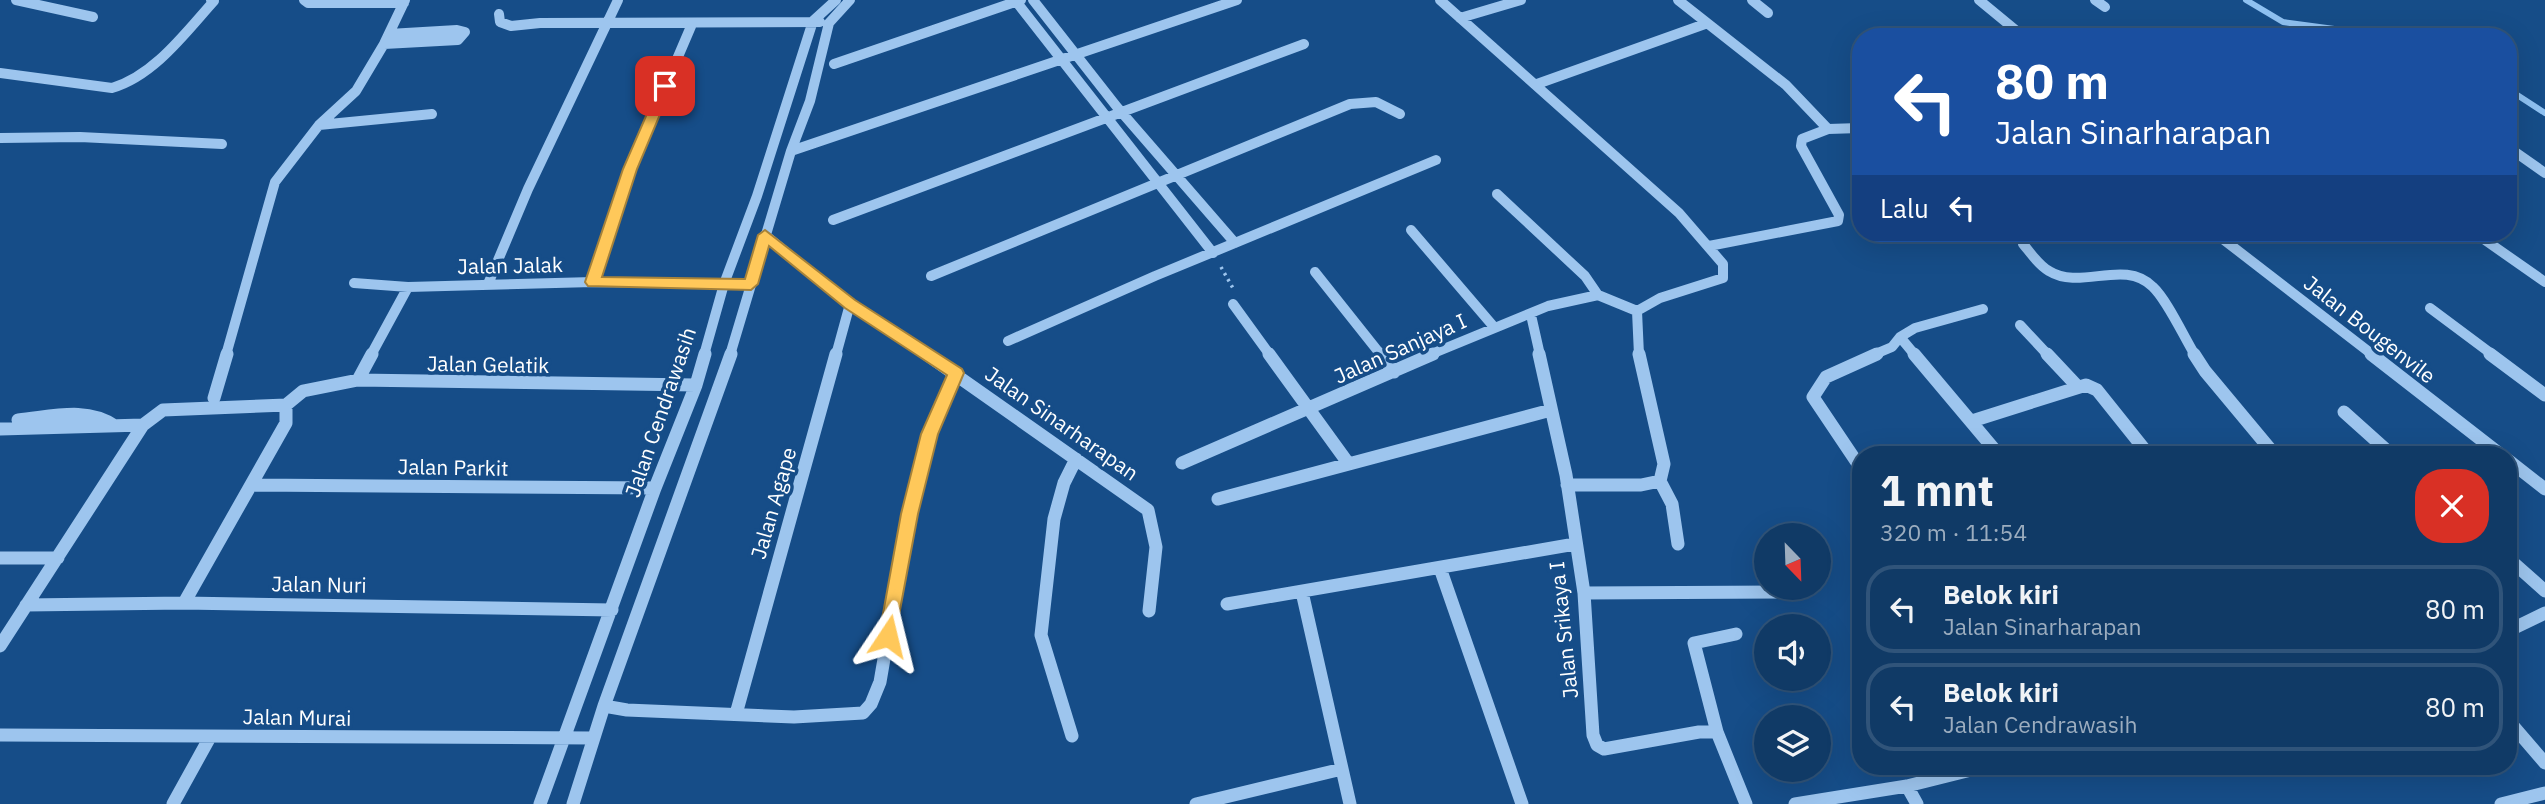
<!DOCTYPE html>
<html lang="id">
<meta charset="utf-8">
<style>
:root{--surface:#103a66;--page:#19416c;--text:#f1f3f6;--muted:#9cadbf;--line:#30547a}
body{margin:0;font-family:"IBM Plex Sans",sans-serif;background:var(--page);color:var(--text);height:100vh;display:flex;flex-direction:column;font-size:26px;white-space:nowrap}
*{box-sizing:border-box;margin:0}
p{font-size:23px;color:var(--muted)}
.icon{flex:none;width:38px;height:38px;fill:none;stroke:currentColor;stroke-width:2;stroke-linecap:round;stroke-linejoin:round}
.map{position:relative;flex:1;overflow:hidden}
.side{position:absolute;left:1852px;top:446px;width:665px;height:329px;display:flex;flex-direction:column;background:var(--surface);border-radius:28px;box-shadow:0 7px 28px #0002,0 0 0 2px var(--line)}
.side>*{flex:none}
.guide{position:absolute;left:1852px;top:28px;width:665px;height:214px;border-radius:28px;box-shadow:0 7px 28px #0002,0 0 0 2px var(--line);background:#1a4fa0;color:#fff;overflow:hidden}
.needle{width:46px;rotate:157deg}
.buttons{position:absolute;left:1754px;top:523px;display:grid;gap:14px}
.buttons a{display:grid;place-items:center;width:77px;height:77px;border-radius:50%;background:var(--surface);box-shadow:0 7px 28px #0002,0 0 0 2px var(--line);font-size:35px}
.pin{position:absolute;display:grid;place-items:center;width:60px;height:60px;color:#fff;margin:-30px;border-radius:14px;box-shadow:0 4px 10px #0006}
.me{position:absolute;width:77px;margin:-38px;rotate:10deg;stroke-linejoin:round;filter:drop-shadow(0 0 5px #0008)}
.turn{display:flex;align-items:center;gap:24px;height:147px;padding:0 28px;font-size:32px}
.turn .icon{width:91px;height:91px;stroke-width:2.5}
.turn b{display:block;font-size:49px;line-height:60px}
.then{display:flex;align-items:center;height:66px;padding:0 28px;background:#0003;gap:14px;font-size:26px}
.round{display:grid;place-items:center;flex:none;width:74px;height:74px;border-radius:28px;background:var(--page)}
.overview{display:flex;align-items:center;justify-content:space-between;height:119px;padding:0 28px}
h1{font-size:42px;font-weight:700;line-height:52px}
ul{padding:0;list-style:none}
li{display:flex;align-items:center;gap:21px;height:88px;margin:0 14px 10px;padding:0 14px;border:4px solid var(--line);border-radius:28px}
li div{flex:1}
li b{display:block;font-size:26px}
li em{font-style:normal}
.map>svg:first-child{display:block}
</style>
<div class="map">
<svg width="2545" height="804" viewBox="0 0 2545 804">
<rect width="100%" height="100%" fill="#164d88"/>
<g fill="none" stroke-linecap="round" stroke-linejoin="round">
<!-- stream -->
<path stroke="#8fc1f1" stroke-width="6" d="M2246 0 2283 22 2394 37
M2508 89 2545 113"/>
<!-- path -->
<path stroke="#9dc5ee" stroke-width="3.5" stroke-dasharray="2.5 4.5" stroke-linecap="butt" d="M1221 267 1234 290"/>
<!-- minor-far1 -->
<path stroke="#9dc5ee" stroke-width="10" d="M16 0 93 17
M304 0 308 3H404
M1015 0 1213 253
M1033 0 1117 107 1235 243
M1440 0 1679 213 1723 264V278L1660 298 1637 311
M1678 0 1786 85 1828 129
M1752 0 1768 13
M1979 0 2024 37
M2095 0 2105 7
M499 14 500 22 511 26 540 23 820 22
M1460 18 1521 0
M384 44 458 40 465 32 457 30 389 34
M834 64 1021 0
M0 73 112 88C154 76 186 32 214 1L211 0
M1537 84 1705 24
M319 125 432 114
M0 138 80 137 222 144
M2508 147 2545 173
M791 151 1237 0
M1497 194 1585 276 1598 295
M833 220 1304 44
M1411 230 1494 327
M2215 233 2373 355
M2475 233 2545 282
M765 235 850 304 929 355
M2023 244C2031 253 2038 265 2049 271 2081 291 2124 258 2153 287 2167 300 2184 337 2195 355
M1709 246 1838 221 1839 215 1801 146 1802 139 1828 129 1860 128
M1315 272 1381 355
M931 276 1350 104 1376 102 1400 114
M593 282 630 169 692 24
M354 283 408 287 593 282 751 284
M488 284 528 189 618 0
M1233 304 1270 355
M2430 308 2493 355
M1637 311 1639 355
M1531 315 1540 355
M2020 325 2048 355
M1900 337 1915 355
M1008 341 1155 276 1436 160
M226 355 275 182 319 125 356 91 384 44 405 0
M371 355 408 287
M704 355 724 284 757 196 813 21 836 0
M730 355 791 151 810 101 829 23 850 0
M836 355 850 304
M1429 355 1548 306 1598 295 1637 311
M1873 355 1892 347 1900 337 1915 328 1983 309"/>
<!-- minor -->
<path stroke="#9dc5ee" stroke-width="13" d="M926 354 1148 510 1156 547 1149 611
M1269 354 1348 463
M1380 354 1394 372
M1539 354 1566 475 1584 593 1593 735 1597 745 1604 749 1699 732H1717L1746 804
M1914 354 1999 455
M2047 354 2078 387
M2194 354 2205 371 2275 455
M2371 354 2501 455
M2490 354 2545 395
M358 380 372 354
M214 398 227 354
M286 405 303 391 358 380 696 385
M2344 412 2392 455
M18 420C51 417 86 406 115 426
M1972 421 2086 385 2097 390 2149 455
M0 429 143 425
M2508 460 2545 489
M1182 463 1433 354
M1860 467 1813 397 1826 377 1877 354
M1660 481 1672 504 1678 544
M251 485 655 488
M1567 485H1641L1660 481 1664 464 1639 354
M1218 499 1551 410
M0 558H58
M2508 558 2545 591
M1440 568 1522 804
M1302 592 1350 804
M1584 593 1805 592
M184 603 286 423V405
M1227 604 1575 544
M26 605 184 603 612 610
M2508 631 2545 613
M0 646 143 425 163 410 286 405
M604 706 627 710 794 717 863 713 871 704 880 682 909 514 930 434 956 373
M736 714 836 354
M2508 720 2545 763
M1717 732 1694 643 1736 634
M0 735 593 738
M1072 736 1041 635 1054 519 1064 483 1076 459
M1907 786 1917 804
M173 804 210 737
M540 804 655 488 696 385 705 354
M573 804 604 706 731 354
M1196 804 1342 769
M1795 804 1907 786 1987 766
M2501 804 2545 793"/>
</g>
<!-- route -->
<path fill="#ffc85a" stroke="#a6823a" stroke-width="2" d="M665 82 672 86 637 169 602 277 745 279 758 235 765 230 855 300 962 369 964 373 938 434 918 514 894 642 888 644 881 642 879 636 901 514 921 434 947 375 845 308 769 246 758 284 751 290 588 286 585 282 623 169 659 86Z"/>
<g text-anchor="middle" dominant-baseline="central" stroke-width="7" stroke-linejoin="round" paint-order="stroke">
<!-- street labels -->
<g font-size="21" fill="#fff" stroke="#164d88">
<text transform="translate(510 265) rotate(-1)">Jalan Jalak</text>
<text transform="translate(2370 329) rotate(38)">Jalan Bougenvile</text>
<text transform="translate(1400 348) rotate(-24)">Jalan Sanjaya I</text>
<text transform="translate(488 364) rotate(1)">Jalan Gelatik</text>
<text transform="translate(660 412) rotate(-71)">Jalan Cendrawasih</text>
<text transform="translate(1062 423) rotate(35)">Jalan Sinarharapan</text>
<text transform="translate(453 467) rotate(1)">Jalan Parkit</text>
<text transform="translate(773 503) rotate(-74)">Jalan Agape</text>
<text transform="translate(319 584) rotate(1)">Jalan Nuri</text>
<text transform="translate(1563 630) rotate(-96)">Jalan Srikaya I</text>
<text transform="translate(297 717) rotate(1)">Jalan Murai</text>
</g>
</g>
</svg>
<div class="buttons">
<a><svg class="needle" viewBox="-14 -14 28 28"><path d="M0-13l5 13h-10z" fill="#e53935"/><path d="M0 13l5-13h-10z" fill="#9cadbf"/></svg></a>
<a><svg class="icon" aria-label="sound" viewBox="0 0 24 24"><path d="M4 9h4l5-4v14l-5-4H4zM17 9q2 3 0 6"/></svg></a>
<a><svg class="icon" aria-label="layers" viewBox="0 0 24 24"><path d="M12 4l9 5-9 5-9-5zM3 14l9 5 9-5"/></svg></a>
</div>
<div class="pin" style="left:665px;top:86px;background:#d93025"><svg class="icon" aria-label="arrive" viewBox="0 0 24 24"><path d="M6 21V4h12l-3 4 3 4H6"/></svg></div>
<svg class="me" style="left:888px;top:636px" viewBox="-20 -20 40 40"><path d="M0-17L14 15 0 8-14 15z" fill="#ffc85a" stroke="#fff" stroke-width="4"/></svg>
<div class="guide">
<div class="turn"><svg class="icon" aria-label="left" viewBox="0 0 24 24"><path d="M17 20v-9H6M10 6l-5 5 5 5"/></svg><div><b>80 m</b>Jalan Sinarharapan</div></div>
<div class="then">Lalu<svg class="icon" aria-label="left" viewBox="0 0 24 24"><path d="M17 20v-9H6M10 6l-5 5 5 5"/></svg></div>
</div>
<section class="side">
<div class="overview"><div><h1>1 mnt</h1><p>320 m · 11:54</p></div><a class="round" style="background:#d93025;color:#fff"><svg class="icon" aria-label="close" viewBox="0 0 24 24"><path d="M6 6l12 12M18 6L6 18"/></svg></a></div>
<ul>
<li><svg class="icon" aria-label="left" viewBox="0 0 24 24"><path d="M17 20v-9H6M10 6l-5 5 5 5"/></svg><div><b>Belok kiri</b><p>Jalan Sinarharapan</p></div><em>80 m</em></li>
<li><svg class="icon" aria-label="left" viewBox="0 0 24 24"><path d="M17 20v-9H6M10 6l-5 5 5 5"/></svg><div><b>Belok kiri</b><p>Jalan Cendrawasih</p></div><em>80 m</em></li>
</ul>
</section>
</div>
